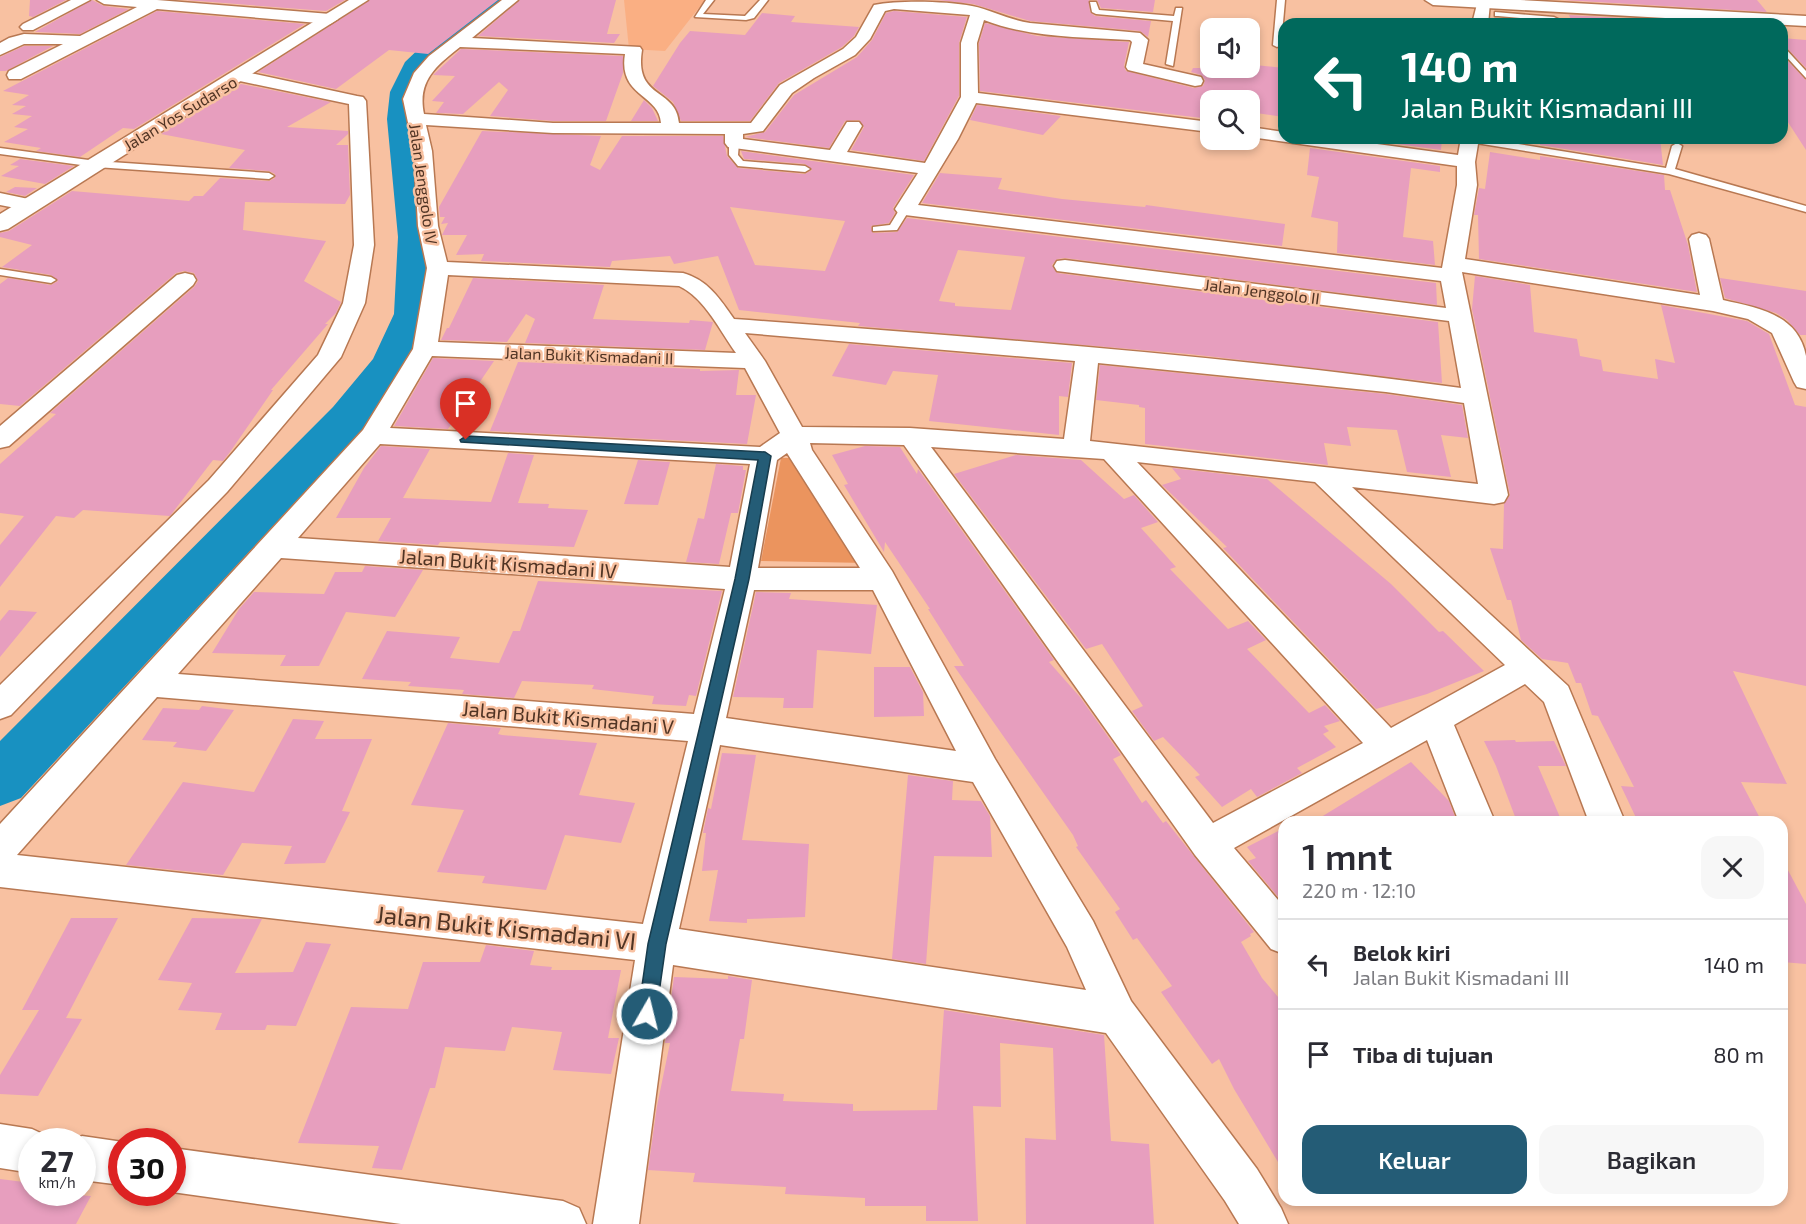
<!DOCTYPE html>
<html lang="id">
<meta charset="utf-8">
<style>
:root{--surface:#fff;--page:#f7f7f7;--text:#2b2b33;--muted:#7c7c81;--line:#e1e1e2;--accent:#245c76}
body{margin:0;font-family:"Exo 2",sans-serif;background:var(--page);color:var(--text);height:100vh;display:flex;flex-direction:column;font-size:22px;white-space:nowrap}
*{box-sizing:border-box;margin:0}
p{font-size:20px;color:var(--muted)}
.icon{flex:none;width:33px;height:33px;fill:none;stroke:currentColor;stroke-width:2;stroke-linecap:round;stroke-linejoin:round}
.map{position:relative;flex:1;overflow:hidden}
.panel{position:absolute;left:1278px;top:816px;width:510px;height:390px;display:flex;flex-direction:column;background:var(--surface);border-radius:18px;box-shadow:0 3px 9px #0003}
.panel>*{flex:none}
.top-card{position:absolute;left:1278px;top:18px;width:510px;height:126px;border-radius:18px;box-shadow:0 3px 9px #0003;background:#00695c;color:#fff;overflow:hidden}
.fabs{position:absolute;left:1200px;top:18px;display:grid;gap:12px}
.fabs a{display:grid;place-items:center;width:60px;height:60px;border-radius:12px;background:var(--surface);box-shadow:0 3px 9px #0003;font-size:30px}
.speed{position:absolute;left:18px;top:1128px;display:flex;gap:12px;font-size:30px;font-weight:700;text-align:center}
.speed>*{display:grid;place-content:center;width:78px;height:78px;border-radius:50%;background:var(--surface);box-shadow:0 3px 9px #0003;line-height:1}
.speed small{font-size:15px;font-weight:400}
.speed .limit{border:9px solid #d22;background:#fff;color:#111}
.pin{position:absolute;display:grid;place-items:center;width:51px;height:51px;color:#fff;margin:-62px -26px;border-radius:50% 50% 50% 0;rotate:-45deg;box-shadow:0 0 6px #0007}
.pin .icon{rotate:45deg}
.me{position:absolute;width:66px;margin:-33px;rotate:8deg;stroke-linejoin:round;filter:drop-shadow(0 0 4px #0008)}
.turn{display:flex;align-items:center;gap:21px;height:126px;padding:0 24px;font-size:27px}
.turn .icon{width:78px;height:78px;stroke-width:2.5}
.turn b{display:block;font-size:42px;line-height:51px}
.round{display:grid;place-items:center;flex:none;width:63px;height:63px;border-radius:18px;background:var(--page)}
.summary{display:flex;align-items:center;justify-content:space-between;height:102px;padding:0 24px}
h1{font-size:36px;font-weight:600;line-height:45px}
.action{display:flex;gap:12px;margin-top:auto;padding:12px 24px}
.action a{flex:1;height:69px;border-radius:18px;background:var(--accent);color:#fff;font-size:24px;font-weight:600;line-height:69px;text-align:center}
.action a+a{background:var(--page);color:var(--text)}
ul{padding:0;list-style:none}
li{display:flex;align-items:center;gap:18px;height:90px;padding:0 24px;border-top:2px solid var(--line)}
li div{flex:1}
li b{display:block;font-size:22px}
li em{font-style:normal}
.map>svg:first-child{display:block}
</style>
<div class="map">
<svg width="1806" height="1224" viewBox="0 0 1806 1224">
<rect width="100%" height="100%" fill="#f8c1a1"/>
<!-- built -->
<path fill="#faaf83" d="M624 0H705L665 51 629 49Z"/>
<!-- green -->
<path fill="#eb945e" d="M781 458H801L867 563 761 561Z"/>
<g fill="none" stroke-linecap="round" stroke-linejoin="round">
<!-- river -->
<path fill="#1891c1" fill-rule="evenodd" d="M483 0H513L509 5 446 54 428 71 420 92 417 119 434 237V314L413 362 365 427 21 798 0 806V741L333 407 373 359 394 314 398 237 387 119 390 92 405 62 426 42Z"/>
</g>
<!-- building -->
<path fill="#e79ebe" fill-rule="evenodd" d="M30 0H66L33 17 29 16Z
M92 0 104 6 129 9 80 34 35 32Z
M185 0H345L326 11Z
M370 0H498L428 54 389 50 336 89 258 72Z
M520 0H616L607 34H620L614 43 478 36Z
M937 0H1089L1090 12 1095 16 1151 21 1148 37 1140 31 1030 21 973 4Z
M1097 0H1155L1153 12 1101 8Z
M1562 0H1757L1767 12Z
M157 11 305 24 134 129 123 128 80 157 36 151 41 148 4 142 28 129 14 127 32 116 12 114 26 106 12 105 29 95 3 91Z
M894 11 967 17 959 43V96L924 161 851 150 864 127 859 120 845 121 829 148 745 137 765 132 794 95 857 57 872 40 886 13Z
M762 13 795 16 791 22 859 27 854 36 842 47 779 83 750 121H681L673 102 653 86 680 43 690 31 745 35Z
M1569 15 1730 24H1573Z
M985 23 1037 36 1129 42 1124 66 1126 71 1194 88 1203 86 1205 80 1201 75 1191 72 1193 68H1255V65L1284 68V117L1256 113 1254 125 1250 124V100H1210V119L980 91 979 43Z
M1782 38 1806 40V68L1782 43Z
M24 46H53L6 71H0V57Z
M461 49 623 56V73L606 121H553L490 116 508 90 499 82 463 114 436 113 444 102 432 101 455 76 433 75Z
M1782 55 1806 80V150L1782 113Z
M241 84 331 102 287 127 348 131V134L336 145H348L350 195 345 204 245 202 243 230 326 241 304 281 341 302 336 313 325 324H328L271 390H273L230 452 223 461 213 460 170 516 83 510 74 518 56 516 0 587V545L24 516 0 513V464L56 414 50 413 194 287 198 281 194 273 184 271 176 273 20 406 0 404V284L8 278 51 285 58 281 51 275 2 267 32 245 0 237V233L9 231 72 191 189 201 194 196H203L220 178 269 181 275 178V174L269 171 229 168 245 150 161 134Z
M644 100 652 108 658 121H631Z
M977 105 1061 116 1043 135 970 120Z
M482 131 601 136 590 165 600 170 622 136H723L727 156 738 168 805 174 812 170 805 164 744 159 741 151 914 175 893 208 895 213 889 223 871 226 873 233 897 232 907 218 1436 283 1437 305 1065 258 1057 259 1052 265 1057 273 1438 322 1442 383 1189 354 858 326 860 323 739 310 718 256 674 264 670 256 612 261 610 267 481 261 484 254 456 255 467 235H442L448 223 441 224 445 217H440L439 207ZM730 207 845 221 825 271 755 265ZM958 250 1025 257 1011 310 955 306V303L939 301Z
M1353 138H1442L1441 150Z
M1540 138H1578L1603 142V138H1660L1663 165 1540 145Z
M1310 148 1440 166V172L1411 168 1403 237 1433 241 1435 265 1337 253 1338 222 1311 217 1319 177 1307 175Z
M1490 152 1540 160V156L1664 175 1665 190H1670L1688 245 1697 292 1479 259 1478 215H1474L1479 188 1485 189Z
M20 159 74 166 45 184 1 176 19 166 10 165Z
M940 173 1002 178 998 189 1062 199 1145 207 1146 205 1285 224 1282 246 922 203Z
M15 187 37 188 25 196 6 192Z
M1475 276 1530 285 1534 332 1577 339 1580 356 1601 360 1603 371 1658 379 1655 359 1675 363 1661 305 1747 321 1769 334 1795 405 1806 407V686L1733 671 1787 784 1741 782 1762 822H1638L1621 786 1634 787 1598 716 1592 715 1581 683H1576L1568 663 1542 659 1521 640 1511 600H1507L1490 548 1503 549 1504 504 1510 495 1472 309Z
M473 278 604 285 593 319 689 323 690 320 713 322 705 350 525 343 535 319 526 314 507 342 441 340 447 328H449Z
M1720 278 1806 291V335H1800L1787 320 1776 313 1725 298Z
M849 344 1072 363 1068 397 1059 396V435L929 421 938 375 893 371 886 385 832 376Z
M433 358 494 361 448 429 394 426Z
M518 362 700 369V371L739 370 736 395H756L747 444 490 431Z
M1100 365 1386 394 1462 405 1468 438 1441 435 1451 477 1407 472 1397 430 1347 427 1351 446 1324 443 1328 465 1145 444V408L1139 407V405L1096 400Z
M381 446 430 449 403 498 491 502 508 453 534 455 518 503 549 504 548 508 588 510 574 547 466 542H440L438 545 378 541 391 518H336L364 468Z
M865 446 900 447 917 474 918 469 1054 660 1049 662 1080 697 1121 755 1113 759 1142 803 1146 800 1163 823 1166 821 1254 932 1250 934 1251 936 1241 942 1262 978 1284 1004V1172L1234 1089 1219 1059 1212 1064 1161 992 1172 986 1137 938 1133 940 1115 912 1120 909 1076 847 1078 846 1073 835 954 666H964L928 609H930L885 542 884 552 844 485 848 484 832 455Z
M1016 455 1081 460 1124 499 1134 495 1158 522 1141 528 1176 567 1170 569 1228 629 1248 621 1266 640 1247 649 1309 713 1325 705 1340 721 1324 726 1329 731 1323 734 1336 747 1297 768 1302 773 1257 797 1251 789 1222 807 1195 777 1200 775 1163 737 1154 741 1132 711 1143 706 1102 644 1086 649 954 474Z
M638 460 670 462 658 505 624 504Z
M716 464 743 466V470H746L738 513H731L719 564 686 562 698 518 704 519Z
M1172 468 1267 479 1391 584 1439 632 1443 631 1484 671 1427 694 1376 709 1223 548 1227 547 1162 485 1181 479Z
M365 566 423 570 395 617 346 612 319 666H280L286 655 212 653 239 609 254 592 324 594 335 572H362Z
M538 581 722 591 696 696 689 695 686 706 652 704 654 696 592 689 594 685 522 681 514 698 462 694 464 690 408 686 411 682 362 679 387 631 460 637 450 658 499 663 513 631H520Z
M756 592 791 593 789 599 877 605 871 654 817 650 813 708H783L784 698 733 697Z
M9 610 37 612 0 657V621Z
M874 667H910L923 692 924 716 874 717Z
M202 706 234 710 206 751 173 747 177 742 142 740 163 708 199 710Z
M293 719 324 721 315 739H372L342 811 350 812 325 863 284 864 292 846 242 843 223 875 126 865 183 782 254 792Z
M448 723 501 728 498 734 502 735 597 743 579 795 635 803 621 843 565 835 546 890 482 883 485 876 437 872 464 810 411 805Z
M1515 740 1516 742 1554 741 1566 766H1538L1562 822H1517L1496 766 1484 741Z
M722 753 756 755 742 840 809 844 805 917 747 919V923L709 921 718 870 702 871 706 833H703L708 808 711 809Z
M1411 762 1449 801 1457 822H1313Z
M908 775 953 781 952 800 981 801 990 816 992 857 934 856 926 964 892 959Z
M1284 828V904L1248 861 1256 858 1247 847Z
M1782 859 1806 904V964L1782 962Z
M71 918H118L66 1018 82 1019 38 1096 0 1094V1075L39 1010H22Z
M192 918 262 919 235 973 293 972 306 942 331 944 296 1026 267 1025 265 1030H215L222 1013 178 1010 192 983 158 980Z
M486 945 534 951 530 965 552 967 551 970H621L608 1038H619L611 1074 553 1070 562 1032 512 1027 505 1051 445 1047 435 1088H430L402 1170 372 1168 379 1146 298 1143 351 1007 408 1009 423 962H480Z
M728 976 752 980 744 1039H740L731 1091 784 1094 783 1101 853 1104V1111L937 1110 944 1010 1104 1035 1111 1141 1149 1144 1154 1224H1026L1025 1138 1056 1140 1053 1048 1000 1043 1001 1107 973 1106 978 1221H926V1206H865V1198L785 1194 786 1187 693 1182 695 1173 648 1170 657 1106 670 1043H665L674 977 728 979Z
M0 1179 32 1183V1192L91 1196 76 1224H0Z"/>
<g fill="none" stroke-linecap="round" stroke-linejoin="round">
<!-- lane casing -->
<g stroke="#b87852" stroke-width="3">
<path id="lane" d="M706 0H714L703 14 745 16 760 0H768L754 18 746 20 695 17Z
M1277 0H1285L1281 45 1277 47 1273 45Z
M1090 2H1096L1099 10 1174 16 1176 8H1182L1173 66 1166 64 1173 21 1096 14 1092 12Z
M1495 12 1554 17 1558 19 1554 21 1498 16H1495Z
M1782 45 1806 71V78L1782 52Z
M1466 138H1481L1666 168 1672 146 1677 143 1682 146 1675 169 1806 206V212L1669 174 1470 142Z
M734 140 739 143 738 155 743 161 805 166 810 169 805 172 738 166 729 155V143Z
M0 148 96 161 269 173 274 176 269 179 96 167 0 154Z
M905 206 910 209 897 230 873 231V227L890 225 901 207Z
M0 269 51 277 56 280 51 283 0 275Z"/>
</g>
<!-- street casing -->
<g stroke="#b87852" stroke-width="3">
<path id="street" d="M71 0H90L33 30H23L20 27 23 24Z
M97 0H157L330 14 338 19 330 24 157 9 21 79H9L7 75 9 71 63 44H24L0 55V43L9 38 24 34 80 36 137 7 104 4Z
M502 0H518L472 38 640 47 642 50C634 100 676 87 679 123H751L780 85 843 49 856 37 874 5C899 0 946 1 972 6 992 10 1009 20 1030 23L1140 33 1148 40 1143 64 1201 77 1203 81 1201 85 1195 86 1128 70 1126 67 1132 42 1130 40C1081 37 1030 38 984 20L977 43 978 93 1210 122V132L976 103 958 139 918 205 1442 268 1457 185V166L1250 137V127L1284 132V138H1333L1458 155 1461 138H1479L1475 162 1477 185 1465 259 1700 295 1689 239 1692 235 1699 233 1706 235 1709 239 1723 300C1758 308 1798 314 1806 356 1806 367 1806 379 1806 389L1797 387 1794 382 1772 333 1748 319 1713 311 1462 272 1508 495 1504 502 1494 504 1352 487 1568 686 1625 822H1589L1544 702 1525 684 1454 725 1495 822H1459L1427 740 1234 848 1284 907V954L1271 949 1195 855 904 445 810 443 812 450 892 571 995 759 1093 921 1131 1001 1257 1169 1281 1208 1288 1224H1239L1225 1201 1106 1033 673 965 639 1224H593L635 960 0 887V824L363 430 413 349 427 268 418 226 414 151 403 99 414 73 429 56ZM894 9 970 15 961 43V97L925 163 847 152 862 126 859 122H847L830 150 743 139V134L763 131 792 93 814 78 855 55 870 39 885 11ZM460 47 625 54C618 97 659 94 661 123H553L424 114C417 81 436 66 460 47ZM426 125 553 133 725 134V143L728 147 734 148 918 173 895 209 898 213 905 215 1441 281 1446 308 1065 260 1057 261 1054 266 1057 271 1065 272 1449 321 1461 388C1220 355 977 337 734 319 720 299 708 280 683 273L447 262 438 226 432 151ZM448 275 679 286C705 298 720 331 736 353L438 342ZM745 333 1075 361 1064 439 910 428 802 427 765 361ZM432 356 745 368 780 433 760 447 390 428ZM1098 363 1386 392 1464 403 1478 484 1090 441ZM380 444 750 464 730 567 298 538ZM931 447 1104 459 1363 743 1213 823ZM787 453 860 568H758L777 460ZM1137 462 1315 482 1505 665 1391 728ZM281 558 725 589 694 714 178 674ZM754 590H873L956 751 726 718ZM157 697 688 741 643 924 17 855ZM720 745 973 782 1067 947 1086 990 679 929Z
M1478 0H1488L1490 3 1488 24H1472Z
M241 71 357 96 363 97 366 101 374 245 365 303 341 357 227 492 11 715 0 719V685L209 480 318 355 343 303 354 245 349 104 235 80 233 76Z
M0 193 38 201 41 205 38 209 31 211 0 205Z
M185 273 193 275 196 280 193 285 9 446 0 448V426L177 275Z
M0 1124 32 1129 47 1136 50 1142H32V1173L0 1168Z
M82 1136 123 1142 122 1185 82 1180V1142H69Z
M172 1148 563 1201 579 1208 586 1224H401L172 1192Z"/>
</g>
<!-- secondary casing -->
<g stroke="#b87852" stroke-width="3">
<path id="secondary" d="M349 0H368L8 229 0 231V214Z"/>
</g>
<!-- highway casing -->
<g stroke="#b87852" stroke-width="3">
<path id="highway" d="M1425 0H1520L1806 16V26L1433 5Z"/>
</g>
<!-- lane -->
<use href="#lane" fill="#fff" fill-rule="evenodd"/>
<!-- street -->
<use href="#street" fill="#fff" fill-rule="evenodd"/>
<!-- secondary -->
<use href="#secondary" fill="#fff" fill-rule="evenodd"/>
<!-- highway -->
<use href="#highway" fill="#fff" fill-rule="evenodd"/>
</g>
<!-- route -->
<path fill="#245c76" stroke="#173c4d" stroke-width="1.5" d="M466 436 765 452 771 456 749 579 666 944 656 1014 653 1021 647 1023 641 1021 638 1014 648 944 735 579 758 460 461 442 460 440Z"/>
<g text-anchor="middle" dominant-baseline="central" stroke-width="5" stroke-linejoin="round" paint-order="stroke">
<!-- far-street labels -->
<g font-size="16" fill="#503424" stroke="#f8c1a1">
<text transform="translate(180 113) rotate(-31)">Jalan Yos Sudarso</text>
<text transform="translate(424 184) rotate(82)">Jalan Jenggolo IV</text>
<text transform="translate(1262 291) rotate(7)">Jalan Jenggolo II</text>
<text transform="translate(589 355) rotate(2)">Jalan Bukit Kismadani II</text>
</g>
<!-- street labels -->
<g font-size="20" fill="#503424" stroke="#f8c1a1">
<text transform="translate(508 563) rotate(4)">Jalan Bukit Kismadani IV</text>
<text transform="translate(568 717) rotate(5)">Jalan Bukit Kismadani V</text>
</g>
<!-- near-street labels -->
<g font-size="24" fill="#503424" stroke="#f8c1a1">
<text transform="translate(506 927) rotate(6)">Jalan Bukit Kismadani VI</text>
</g>
</g>
</svg>
<div class="fabs">
<a><svg class="icon" aria-label="sound" viewBox="0 0 24 24"><path d="M4 9h4l5-4v14l-5-4H4zM17 9q2 3 0 6"/></svg></a>
<a><svg class="icon" aria-label="search" viewBox="0 0 24 24"><circle cx="10" cy="10" r="6"/><path d="M15 15l6 6"/></svg></a>
</div>
<div class="speed"><div>27<small>km/h</small></div><div class="limit">30</div></div>
<div class="pin" style="left:466px;top:440px;background:#d93025"><svg class="icon" aria-label="arrive" viewBox="0 0 24 24"><path d="M6 21V4h12l-3 4 3 4H6"/></svg></div>
<svg class="me" style="left:647px;top:1014px" viewBox="-20 -20 40 40"><circle r="17" fill="#245c76" stroke="#fff" stroke-width="3"/><path d="M0-11L8 9 0 5-8 9z" fill="#fff"/></svg>
<div class="top-card">
<div class="turn"><svg class="icon" aria-label="left" viewBox="0 0 24 24"><path d="M17 20v-9H6M10 6l-5 5 5 5"/></svg><div><b>140 m</b>Jalan Bukit Kismadani III</div></div>
</div>
<section class="panel">
<div class="summary"><div><h1>1 mnt</h1><p>220 m · 12:10</p></div><a class="round"><svg class="icon" aria-label="close" viewBox="0 0 24 24"><path d="M6 6l12 12M18 6L6 18"/></svg></a></div>
<ul>
<li><svg class="icon" aria-label="left" viewBox="0 0 24 24"><path d="M17 20v-9H6M10 6l-5 5 5 5"/></svg><div><b>Belok kiri</b><p>Jalan Bukit Kismadani III</p></div><em>140 m</em></li>
<li><svg class="icon" aria-label="arrive" viewBox="0 0 24 24"><path d="M6 21V4h12l-3 4 3 4H6"/></svg><div><b>Tiba di tujuan</b></div><em>80 m</em></li>
</ul>
<div class="action"><a>Keluar</a><a>Bagikan</a></div>
</section>
</div>
